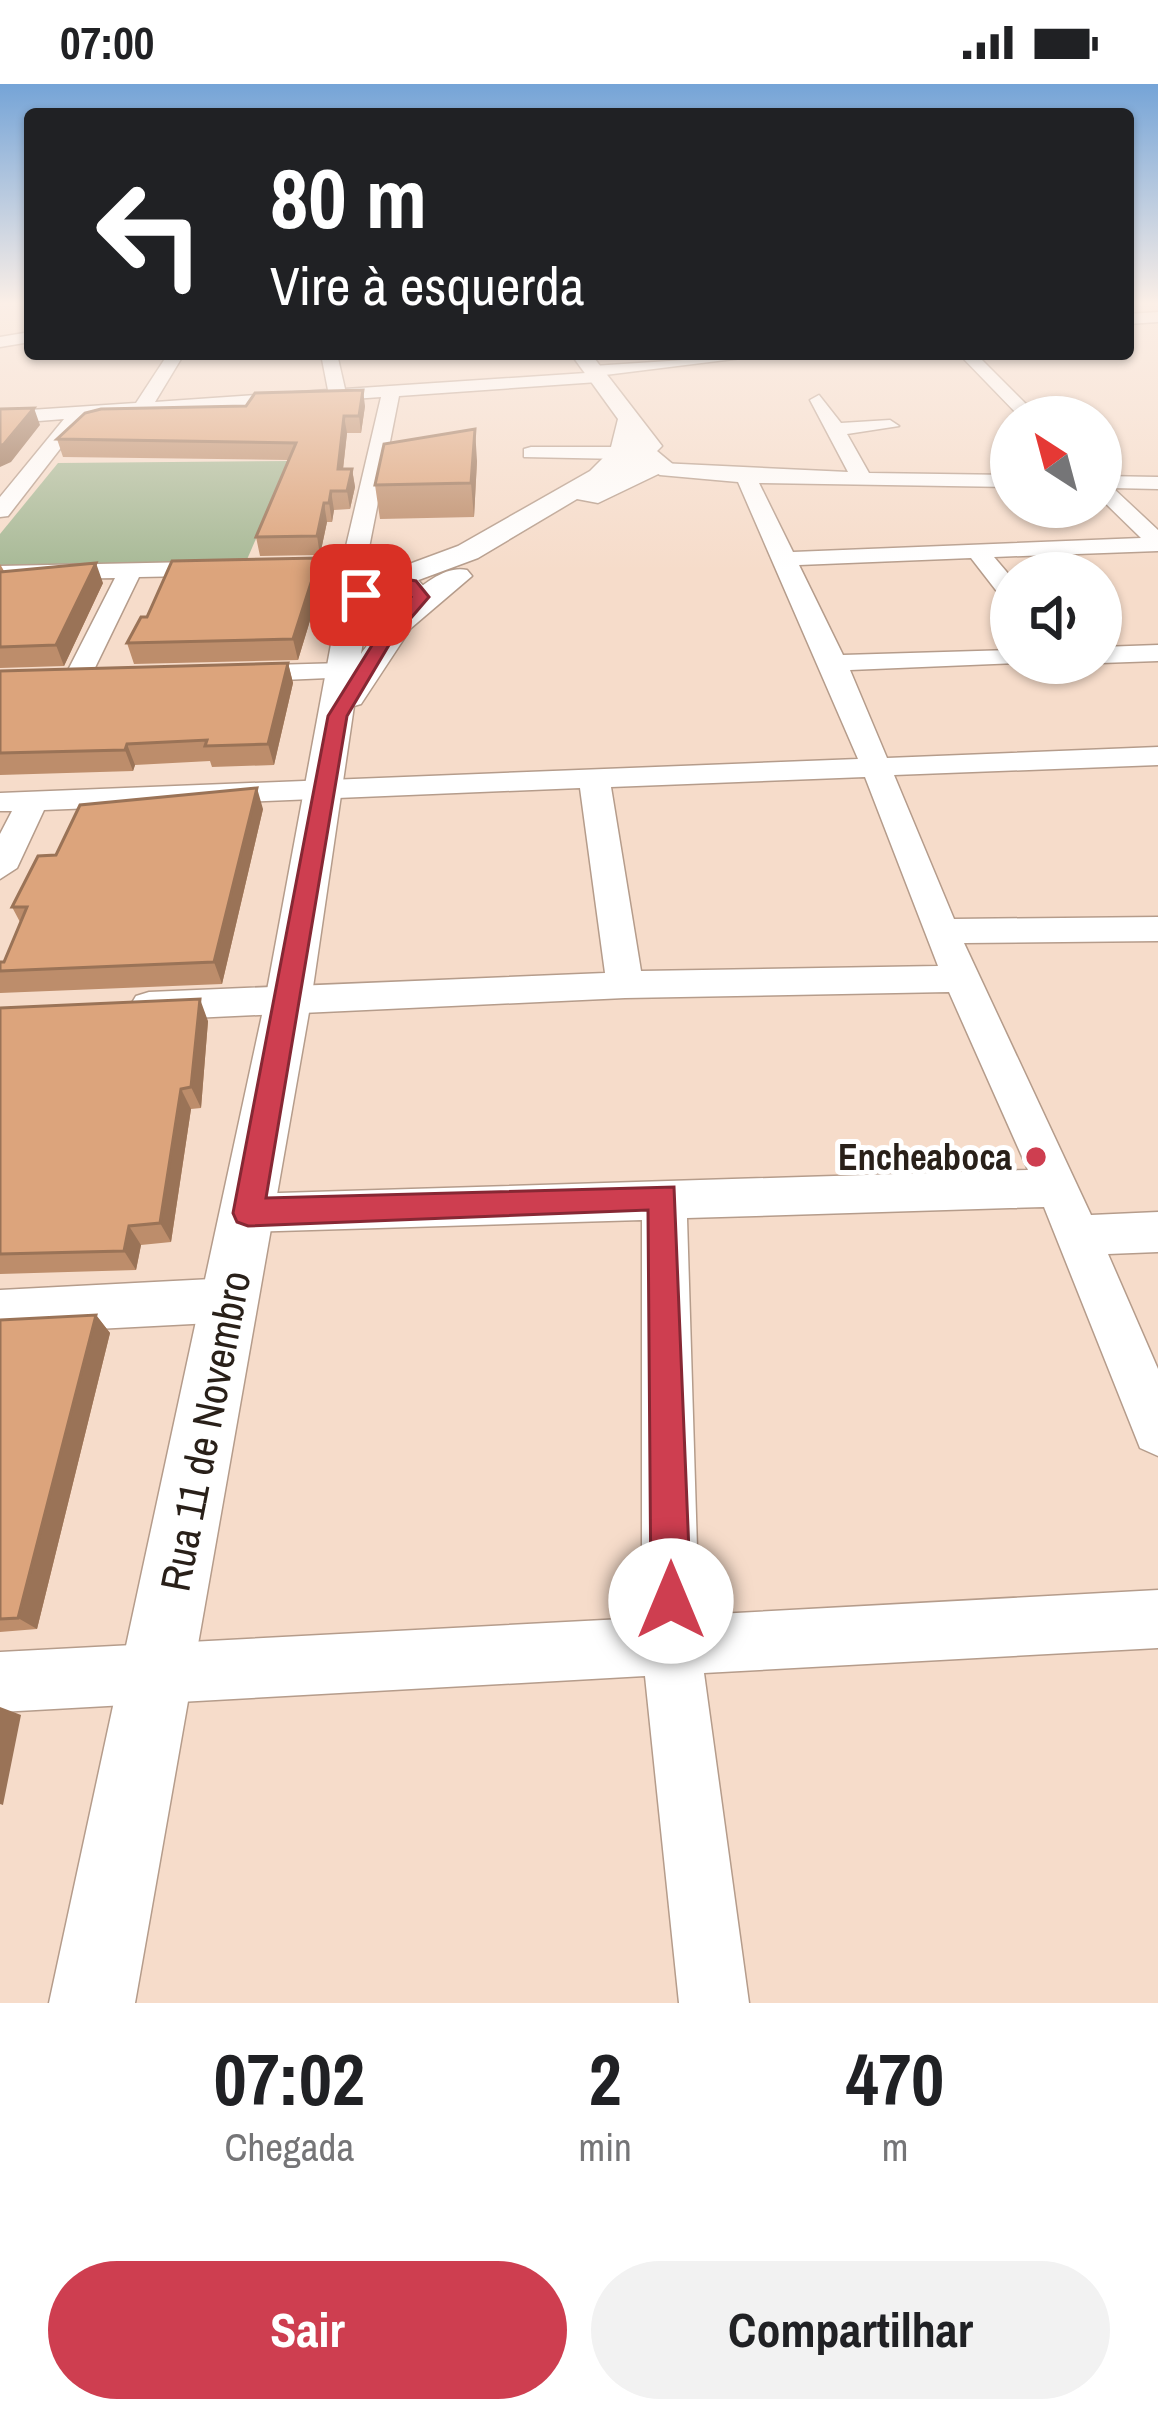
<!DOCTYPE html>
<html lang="pt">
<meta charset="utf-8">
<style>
:root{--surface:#fff;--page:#f2f2f2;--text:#202124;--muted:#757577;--accent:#ce3e50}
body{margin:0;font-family:"Archivo Narrow",sans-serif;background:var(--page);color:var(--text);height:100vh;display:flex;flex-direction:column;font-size:45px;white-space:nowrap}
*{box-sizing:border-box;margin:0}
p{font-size:39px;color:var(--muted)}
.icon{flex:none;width:66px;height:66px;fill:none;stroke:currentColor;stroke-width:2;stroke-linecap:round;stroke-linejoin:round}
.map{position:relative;height:1919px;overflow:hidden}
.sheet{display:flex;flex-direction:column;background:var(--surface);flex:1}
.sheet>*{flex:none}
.banner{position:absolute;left:24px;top:24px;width:1110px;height:252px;border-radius:12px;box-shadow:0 3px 9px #0004;background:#202124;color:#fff;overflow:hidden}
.needle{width:78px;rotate:324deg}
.buttons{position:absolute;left:990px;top:312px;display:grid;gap:24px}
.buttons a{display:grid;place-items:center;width:132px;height:132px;border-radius:50%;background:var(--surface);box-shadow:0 3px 9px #0004;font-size:60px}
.pin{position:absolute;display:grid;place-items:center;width:102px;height:102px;color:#fff;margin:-51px;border-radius:24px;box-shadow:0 6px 18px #0006}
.me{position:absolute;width:132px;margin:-66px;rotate:0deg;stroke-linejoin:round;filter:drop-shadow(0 0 9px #0008)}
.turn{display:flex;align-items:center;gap:42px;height:252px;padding:0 48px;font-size:54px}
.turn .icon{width:156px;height:156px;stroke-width:2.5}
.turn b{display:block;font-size:84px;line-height:102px}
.eta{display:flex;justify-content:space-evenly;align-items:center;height:204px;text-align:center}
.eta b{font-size:72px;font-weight:800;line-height:84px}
.button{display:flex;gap:24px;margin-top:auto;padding:24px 48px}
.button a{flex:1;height:138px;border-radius:72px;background:var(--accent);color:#fff;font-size:48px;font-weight:800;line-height:138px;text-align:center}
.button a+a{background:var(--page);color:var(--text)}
.status{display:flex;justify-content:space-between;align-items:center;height:84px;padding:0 60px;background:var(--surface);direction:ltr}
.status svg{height:33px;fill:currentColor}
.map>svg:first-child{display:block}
</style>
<div class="status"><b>07:00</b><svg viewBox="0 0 49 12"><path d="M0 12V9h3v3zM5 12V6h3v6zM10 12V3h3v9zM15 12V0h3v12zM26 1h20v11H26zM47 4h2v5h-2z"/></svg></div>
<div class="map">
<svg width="1158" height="1919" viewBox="0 0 1158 1919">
<rect width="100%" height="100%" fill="#f6dcca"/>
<!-- green -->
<path fill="#a7b996" d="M290 377 245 480 0 483V450L58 379Z"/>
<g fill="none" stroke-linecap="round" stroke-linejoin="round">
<!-- minor casing -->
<g stroke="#b59c8b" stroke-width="3">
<path id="minor" d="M1158 228V238L1128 240V230Z
M30 248V258L0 263V253Z
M168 270H184L155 318 328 306 321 270H337L345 305 586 289 593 282 775 270 605 291 598 298 399 312 365 484 418 496 433 513C410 541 367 545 342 517L341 489 139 493 90 594 87 600H67L64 594 115 494 0 496V482L343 475 381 313 84 334 8 432 0 433V413L64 335 0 340V328L136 319ZM365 498 407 512 378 521 366 515Z
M959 270H976L1039 333H1020Z
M819 311 841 339 890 336 899 342 847 350 869 389 1011 391V403L759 399 793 468 1141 454 1101 415V392L1158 393V405L1113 404 1158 446V467L994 473 1011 493V516L1002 514 971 474 799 481 843 571 1011 566V579H1021L850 586 887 674 1158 663V681L894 691 954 835 1158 833V857L964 859 1091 1131 1158 1128V1168L1108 1170 1158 1285V1372L1140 1364 1044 1123 687 1134 699 1531 1158 1506V1564L704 1589 749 1919H679L645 1592 0 1628V1568L642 1534V1136L248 1148 232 1143 226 1129 232 1115 248 1110 1028 1086 949 908 625 914 149 936 136 932 130 922 136 912 149 908 605 889 580 704 44 726 17 784 0 795V750L12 727H0V709L858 675 738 398 660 391 650 385 660 379 848 388 810 316ZM865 693 938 882 641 887 611 703Z
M531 363H622L632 369 622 375 524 373V365Z
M1158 561V577L1101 579V563Z
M343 579 356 587 352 593 239 598 226 590 239 582Z
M231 1194 248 1201 255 1216 248 1231 231 1238 0 1250V1206Z"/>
</g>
<!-- major casing -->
<g stroke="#b59c8b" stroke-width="3">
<path id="major" d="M571 270H591L662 362 657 367 675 382 598 419 577 415 478 474 378 511 369 520 361 570C380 543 431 477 467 486L472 492 411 544 361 620 354 622 311 917 135 1919H49L265 917 339 517 358 499 458 462 590 387 610 367 618 335Z"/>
</g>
<!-- minor -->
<use href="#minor" fill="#fff" fill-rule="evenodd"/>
<!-- major -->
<use href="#major" fill="#fff" fill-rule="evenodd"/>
</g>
<!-- wall -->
<path fill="#bd8d6b" d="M365 322 361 349H347L343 385H352L355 403 350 425 334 426 332 438H327L320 471 260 472 256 453 288 376 63 373 57 355Z
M477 377 474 433 380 435 375 401Z
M319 474 323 494 298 576 134 580 127 559 147 533Z
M0 480 4 487 103 499 64 582 0 584Z
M288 579 293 599 274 681 212 683 210 677 135 681 133 687 0 691V587Z
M263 725 222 900 0 909V887L20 838 12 823 56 771Z
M0 924 208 937 201 1024 191 1025 171 1158 141 1161 136 1186 0 1190Z
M96 1231 110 1249 37 1545 0 1548V1236Z"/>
<!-- shaded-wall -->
<path fill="#9a7357" d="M363 306 365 322 361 349 359 332Z
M34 324 40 341 11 378 0 383V362Z
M344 332 347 349 341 403 338 385Z
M475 345 477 377 474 433 471 399Z
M352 385 355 403 350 425 347 407Z
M331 407 334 426 332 438 329 419Z
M324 419 327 438 320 471 317 452Z
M319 474 323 494 298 576 293 555Z
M96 479 103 499 64 582 56 561Z
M288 579 293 599 274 681 268 660Z
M127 660 135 681 133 687 125 666Z
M257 704 263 725 222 900 214 878Z
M200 915 208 937 201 1024 191 1003Z
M181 1005 191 1025 171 1158 160 1139Z
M129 1142 141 1161 136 1186 124 1167Z
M96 1231 110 1249 37 1545 18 1534Z
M0 1623 21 1631 3 1721 0 1720Z"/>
<!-- building -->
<path fill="#dca47c" stroke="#9a7357" stroke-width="3" d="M363 306 359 332H344L338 385H352L347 407H331L329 419H324L317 452 256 453 296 359 57 355 85 329 101 325 246 322 255 309Z
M34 324 4 360 0 362V325Z
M475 345 471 399 375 401 384 360Z
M319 474 293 555 127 559 141 533H147L172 477Z
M96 479 56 561 0 563V488Z
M288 579 268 660 205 662 207 656 127 660 125 666 0 669V587Z
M257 704 214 878 0 887V878H4L27 823H12L38 772 56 771 80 721Z
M200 915 191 1003 181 1005 160 1139 129 1142 124 1167 0 1170V924Z
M96 1231 18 1534 0 1535V1236Z"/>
<!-- sky -->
<linearGradient id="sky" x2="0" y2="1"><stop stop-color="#75a4d7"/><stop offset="0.45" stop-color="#fbefe7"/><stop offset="1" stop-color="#fbefe7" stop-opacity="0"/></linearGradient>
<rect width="1158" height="487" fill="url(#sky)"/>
<!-- route -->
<path fill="#ce3e50" stroke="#862834" stroke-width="3" d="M394 493 416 497 429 513 392 556 347 632 266 1114 674 1103 691 1517 686 1532 671 1537 657 1532 651 1517 648 1126 248 1142 237 1138 233 1129 328 632 379 550 411 513 396 503 361 516 352 511Z"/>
<!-- markers -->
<circle fill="#ce3e50" stroke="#fff" stroke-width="4.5" cx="1036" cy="1073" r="12"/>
<g text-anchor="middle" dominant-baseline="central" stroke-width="10" stroke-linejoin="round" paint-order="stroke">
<!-- poi labels -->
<g font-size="36" font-weight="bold" fill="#292019" stroke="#fff" text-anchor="end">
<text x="1012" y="1073">Encheaboca</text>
</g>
<!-- near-street labels -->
<g font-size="42" fill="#292019" stroke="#fff">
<text transform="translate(205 1347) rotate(-79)">Rua 11 de Novembro</text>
</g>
</g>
</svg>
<div class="buttons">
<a><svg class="needle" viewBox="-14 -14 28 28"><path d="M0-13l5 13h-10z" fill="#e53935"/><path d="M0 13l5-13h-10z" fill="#757577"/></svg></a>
<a><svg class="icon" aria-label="sound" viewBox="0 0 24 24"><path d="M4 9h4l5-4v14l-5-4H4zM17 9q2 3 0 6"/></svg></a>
</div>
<div class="pin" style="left:361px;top:511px;background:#d93025"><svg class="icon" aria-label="arrive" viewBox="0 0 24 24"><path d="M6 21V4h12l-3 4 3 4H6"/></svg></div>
<svg class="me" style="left:671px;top:1517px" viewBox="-20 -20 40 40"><circle r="19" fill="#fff"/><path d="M0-13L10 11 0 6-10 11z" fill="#ce3e50"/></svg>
<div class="banner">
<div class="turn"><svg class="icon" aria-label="left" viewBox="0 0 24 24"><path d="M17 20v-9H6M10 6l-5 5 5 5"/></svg><div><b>80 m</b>Vire à esquerda</div></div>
</div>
</div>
<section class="sheet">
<div class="eta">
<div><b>07:02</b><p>Chegada</p></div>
<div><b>2</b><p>min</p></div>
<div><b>470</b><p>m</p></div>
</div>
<div class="button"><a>Sair</a><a>Compartilhar</a></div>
</section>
